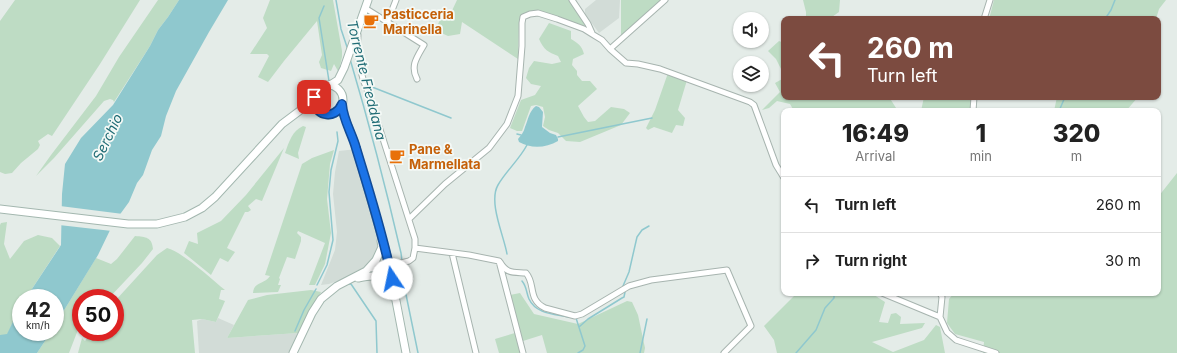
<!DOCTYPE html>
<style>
:root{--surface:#fff;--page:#f6f6f6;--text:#222;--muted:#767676;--line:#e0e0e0}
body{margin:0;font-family:Inter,sans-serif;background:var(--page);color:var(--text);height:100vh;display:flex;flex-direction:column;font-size:15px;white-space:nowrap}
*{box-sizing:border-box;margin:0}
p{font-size:13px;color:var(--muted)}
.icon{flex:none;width:22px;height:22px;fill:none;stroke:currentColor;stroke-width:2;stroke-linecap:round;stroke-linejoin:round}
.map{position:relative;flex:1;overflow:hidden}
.details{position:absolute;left:781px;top:108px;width:380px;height:188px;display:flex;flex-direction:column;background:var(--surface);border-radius:8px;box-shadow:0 1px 3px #0004}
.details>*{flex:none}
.guide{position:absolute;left:781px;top:16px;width:380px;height:84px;border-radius:8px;box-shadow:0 1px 3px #0004;background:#7c4b40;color:#fff;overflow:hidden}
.buttons{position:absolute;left:733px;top:12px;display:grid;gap:8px}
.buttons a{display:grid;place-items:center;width:36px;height:36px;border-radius:50%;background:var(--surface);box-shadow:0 1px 3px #0004;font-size:20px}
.speed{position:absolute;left:12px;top:289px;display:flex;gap:8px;font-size:20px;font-weight:700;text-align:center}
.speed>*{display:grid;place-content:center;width:52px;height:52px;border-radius:50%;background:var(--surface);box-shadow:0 1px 3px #0004;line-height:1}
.speed small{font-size:10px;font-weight:400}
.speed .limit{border:6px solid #d22;background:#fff;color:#111}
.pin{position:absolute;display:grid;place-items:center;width:34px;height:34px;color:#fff;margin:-17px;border-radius:8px;box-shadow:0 2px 6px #0006}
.me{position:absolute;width:44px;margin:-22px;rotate:349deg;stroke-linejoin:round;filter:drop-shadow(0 0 3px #0008)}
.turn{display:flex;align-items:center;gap:14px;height:84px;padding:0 20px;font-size:18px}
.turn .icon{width:52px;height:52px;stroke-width:2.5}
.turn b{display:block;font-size:28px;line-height:34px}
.eta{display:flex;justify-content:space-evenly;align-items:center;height:68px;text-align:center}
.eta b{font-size:24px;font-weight:800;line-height:28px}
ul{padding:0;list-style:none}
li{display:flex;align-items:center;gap:12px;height:56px;padding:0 20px;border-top:1px solid var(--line)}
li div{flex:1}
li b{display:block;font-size:15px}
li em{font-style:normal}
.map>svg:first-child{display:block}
</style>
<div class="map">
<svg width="1177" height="353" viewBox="0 0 1177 353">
<rect width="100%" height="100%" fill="#e4ece8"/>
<!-- built -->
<path fill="#d2dcd7" d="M596 0H620L619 18 599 33 585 14V9Z
M357 149 376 227 379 243 378 251 375 257 366 267 353 275 329 284 321 285 335 250 337 232 333 194 335 172 339 151Z
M218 318 234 325 227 338 298 333 289 353H199L197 321 202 319 216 322Z"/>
<!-- green -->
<path fill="#bedcc4" d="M15 0H140L100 64 52 136 48 134 38 141 40 145 38 149 21 163 12 173 5 174 0 172V21Z
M158 0H179L168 17 158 30 150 46 114 102 113 100 110 99 104 101 54 158 36 176 51 155 96 96 119 57Z
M270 0H333L342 51V57L339 70 338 71 334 64 331 71 321 68 319 62 322 55 317 21 284 61 268 82 258 77 269 56 267 54H250L267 28 263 18Z
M457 0H570L585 25 583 27 536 12 524 14 519 22 518 59 462 22 460 34 448 36 435 30 442 16 448 19Z
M621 0H664L621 38Z
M803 0H840L839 12 829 19H806V12Z
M994 0H1166L1159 9 1156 19H989Z
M549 23 571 31V39C578 43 582 46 584 54L573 59 572 65 577 71V75L582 81H590L597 89 578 106 584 117 588 122 595 121 611 107 624 109 630 113 621 125 580 142 566 141 558 133 549 130 543 126 545 117 543 107 536 105 531 106 522 131H517L510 128 521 100 535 95 541 86 531 84 526 78 529 68 534 61 552 64 561 62 558 56C548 52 544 50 539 39Z
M779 41 784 43V75L776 59 768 51Z
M668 73 687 80 678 110 685 118 683 126 676 125 672 133 654 127 648 130 646 128 655 110Z
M784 78V97H889L898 111H794L790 104 777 101 769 108 762 110 780 92 775 83Z
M924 97H971V111H921Z
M1057 97H1138L1126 111H1054Z
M303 126 306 127 298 153 299 159 285 153C289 142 292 131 303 126Z
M284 148 262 201 256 199 248 206 251 210 248 212H245L227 248 235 252 228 262 220 258 211 275 184 253 189 241 198 244 197 233 221 221 246 195Z
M334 150 330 164 327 199 331 233 325 264 315 285H309L325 243 298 231 297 233 301 237V241L295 259 287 257 279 278 280 279 278 285H281L278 292 253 293C254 281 264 285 270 276L265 275 302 164 312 158Z
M1177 173V353H983L984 342 955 334 947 323 949 299 954 293H1158V197Z
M7 222 4 244 10 259 24 241 38 235 52 238 60 246 26 298H21V305L7 335H0V225L1 223Z
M135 236C146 237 152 237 153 249L142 263 109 298H81V322L69 353H37L51 332H55V325L96 258 111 264 117 259Z
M167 248C184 253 210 278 225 290H221L219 299 225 301 216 322 202 319 192 320 195 353H78L82 338 85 341 92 332H115V301L157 255Z
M311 290 321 292 298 333 227 338 248 300 267 295Z
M520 293 534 314 578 324 627 301 632 302 638 315 645 348 644 353H547L542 335 523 341 510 295Z
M797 293H871L885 302 879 322 888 323 891 314 896 313 901 317 900 324 925 323 922 328 872 342 893 352 924 340 936 325 940 327 945 353H777L774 340 764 326Z
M515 333 520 353H499L495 339Z"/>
<!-- water -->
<path fill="#8fc8ce" d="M179 0H228L209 32 176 91 166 116 161 136 152 150 143 175 137 183 129 202 113 224 98 255 55 325V298H26L61 245 62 194 65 164 81 138 113 105 150 46 158 30 168 17Z
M536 106 539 107 543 112 542 127 550 133 556 135 558 139V141C546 148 531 149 519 142L518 139C521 135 524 132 525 127 528 120 529 111 536 106Z
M21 305V332H51L37 353H0V335L7 334Z"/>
<!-- pier -->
<path fill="#e4ece8" d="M60 206 123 214 112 231 59 225Z"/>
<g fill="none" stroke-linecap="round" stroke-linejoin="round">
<!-- stream -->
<path stroke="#8fc8ce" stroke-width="1.5" d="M336 0 341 29 348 50
M324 6 319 18 329 81
M1105 19 1111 10 1115 0
M350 59C369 123 386 188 401 253L402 261
M367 85 451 118
M1059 111 1065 97
M517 134 521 135
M558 137 652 118
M507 254C504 236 488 202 498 185 506 171 519 160 527 145
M402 264 403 280 418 353
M522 281C527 287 526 292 529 299 536 314 554 314 568 317
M347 284H351L376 321 377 353
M317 285 327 265 333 240 329 192 331 170 338 141 337 132
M623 286 629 272 637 237 642 230 649 226
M576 318 585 346 583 350 578 353
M579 327 588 319 622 298 624 297 625 292
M295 331 304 310 316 289
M640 353 647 319
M796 353 816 330 825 308 834 298V293"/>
<!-- minor casing -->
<g stroke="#a7b4af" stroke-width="7">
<path id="minor" d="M572 0 588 24 592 33
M365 8 424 45C417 57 410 66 417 79
M984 19 990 0
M387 23 396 0
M358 35C357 54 360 75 368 92L415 239V248L413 258 409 261 389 266
M610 49 665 0
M973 111 974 97
M409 219 445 184 489 148 507 124 518 96 522 46V23L523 17 530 14 538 13 557 19 584 29 592 34 602 40 610 49 626 63 638 64 660 69 750 102 754 105 776 165 784 178
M415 248 469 255 499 261 523 353
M452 253 476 353
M500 262C507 274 513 272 526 273 536 284 527 299 545 308L575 316 582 314 629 286 651 280 727 270 751 326 724 353
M882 293 940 317 947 332 956 340 996 353
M940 293 942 297 940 317"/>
</g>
<!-- secondary casing -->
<g stroke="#a3b7af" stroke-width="9">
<path id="secondary" d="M330 85 338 80 344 68 368 0
M313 100a15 15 0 1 1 30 0a15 15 0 1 1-30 0Z
M342 104 343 113 355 144 388 259 406 353
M0 209 128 224H157L185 217 202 208 215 197 282 124 306 106 314 97
M371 268 380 265 389 266
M358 278C368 276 380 273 387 284 389 288 390 292 392 296
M293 353 312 313 321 299 337 286 366 271 376 260 382 247 381 241"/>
</g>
<!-- minor -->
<use href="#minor" stroke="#fff" stroke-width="5"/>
<!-- secondary -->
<use href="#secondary" stroke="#fff" stroke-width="7"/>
</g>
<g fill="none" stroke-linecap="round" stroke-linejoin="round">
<!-- route casing -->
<g stroke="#114b97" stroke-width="10">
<path id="route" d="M314 97C313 116 335 121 342 104 343 120 352 133 356 148 369 191 383 234 392 279"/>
</g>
<!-- route -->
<use href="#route" stroke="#1a73e8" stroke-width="7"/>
</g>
<!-- icons -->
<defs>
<g id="cafe-bare" transform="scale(1.2)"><path d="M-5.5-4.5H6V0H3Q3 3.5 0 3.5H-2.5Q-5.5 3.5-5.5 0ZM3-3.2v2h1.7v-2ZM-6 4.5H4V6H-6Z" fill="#e8710a" stroke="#f4f9f6" stroke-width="2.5" paint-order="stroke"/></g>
</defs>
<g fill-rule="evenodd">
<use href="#cafe-bare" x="371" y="21"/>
<use href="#cafe-bare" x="397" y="156"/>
</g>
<g text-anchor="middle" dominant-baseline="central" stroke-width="3.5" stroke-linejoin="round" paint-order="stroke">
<!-- food labels -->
<g font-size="13" font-weight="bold" fill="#c56008" stroke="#f4f9f6" text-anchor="start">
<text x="383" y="14">Pasticceria<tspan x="383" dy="15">Marinella</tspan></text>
<text x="409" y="149">Pane &amp;<tspan x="409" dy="15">Marmellata</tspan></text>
</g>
<!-- water labels -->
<g font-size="14" font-style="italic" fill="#216d76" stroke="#f4f9f6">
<text transform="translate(367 80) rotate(76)">Torrente Freddana</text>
<text transform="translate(107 137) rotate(-64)">Serchio</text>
</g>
</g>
</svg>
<div class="buttons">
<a><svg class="icon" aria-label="sound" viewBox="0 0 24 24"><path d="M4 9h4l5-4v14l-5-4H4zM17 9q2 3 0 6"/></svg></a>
<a><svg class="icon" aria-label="layers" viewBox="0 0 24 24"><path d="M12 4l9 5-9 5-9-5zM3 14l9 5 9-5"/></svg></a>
</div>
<div class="speed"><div>42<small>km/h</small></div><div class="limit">50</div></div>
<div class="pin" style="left:314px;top:97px;background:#d93025"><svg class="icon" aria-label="arrive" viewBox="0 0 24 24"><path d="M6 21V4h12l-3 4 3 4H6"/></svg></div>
<svg class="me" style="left:392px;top:279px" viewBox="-20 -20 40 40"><circle r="19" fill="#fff"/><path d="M0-13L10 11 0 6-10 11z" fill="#1a73e8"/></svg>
<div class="guide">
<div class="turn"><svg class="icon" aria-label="left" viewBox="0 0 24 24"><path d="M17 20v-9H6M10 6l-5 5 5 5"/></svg><div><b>260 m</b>Turn left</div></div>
</div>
<section class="details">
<div class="eta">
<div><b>16:49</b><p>Arrival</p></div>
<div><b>1</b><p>min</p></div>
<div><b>320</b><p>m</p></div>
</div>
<ul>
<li><svg class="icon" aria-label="left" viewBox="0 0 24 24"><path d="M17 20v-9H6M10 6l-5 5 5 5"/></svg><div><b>Turn left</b></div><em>260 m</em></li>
<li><svg class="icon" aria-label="right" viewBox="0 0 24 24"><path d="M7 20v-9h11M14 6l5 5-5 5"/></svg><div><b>Turn right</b></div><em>30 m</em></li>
</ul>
</section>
</div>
